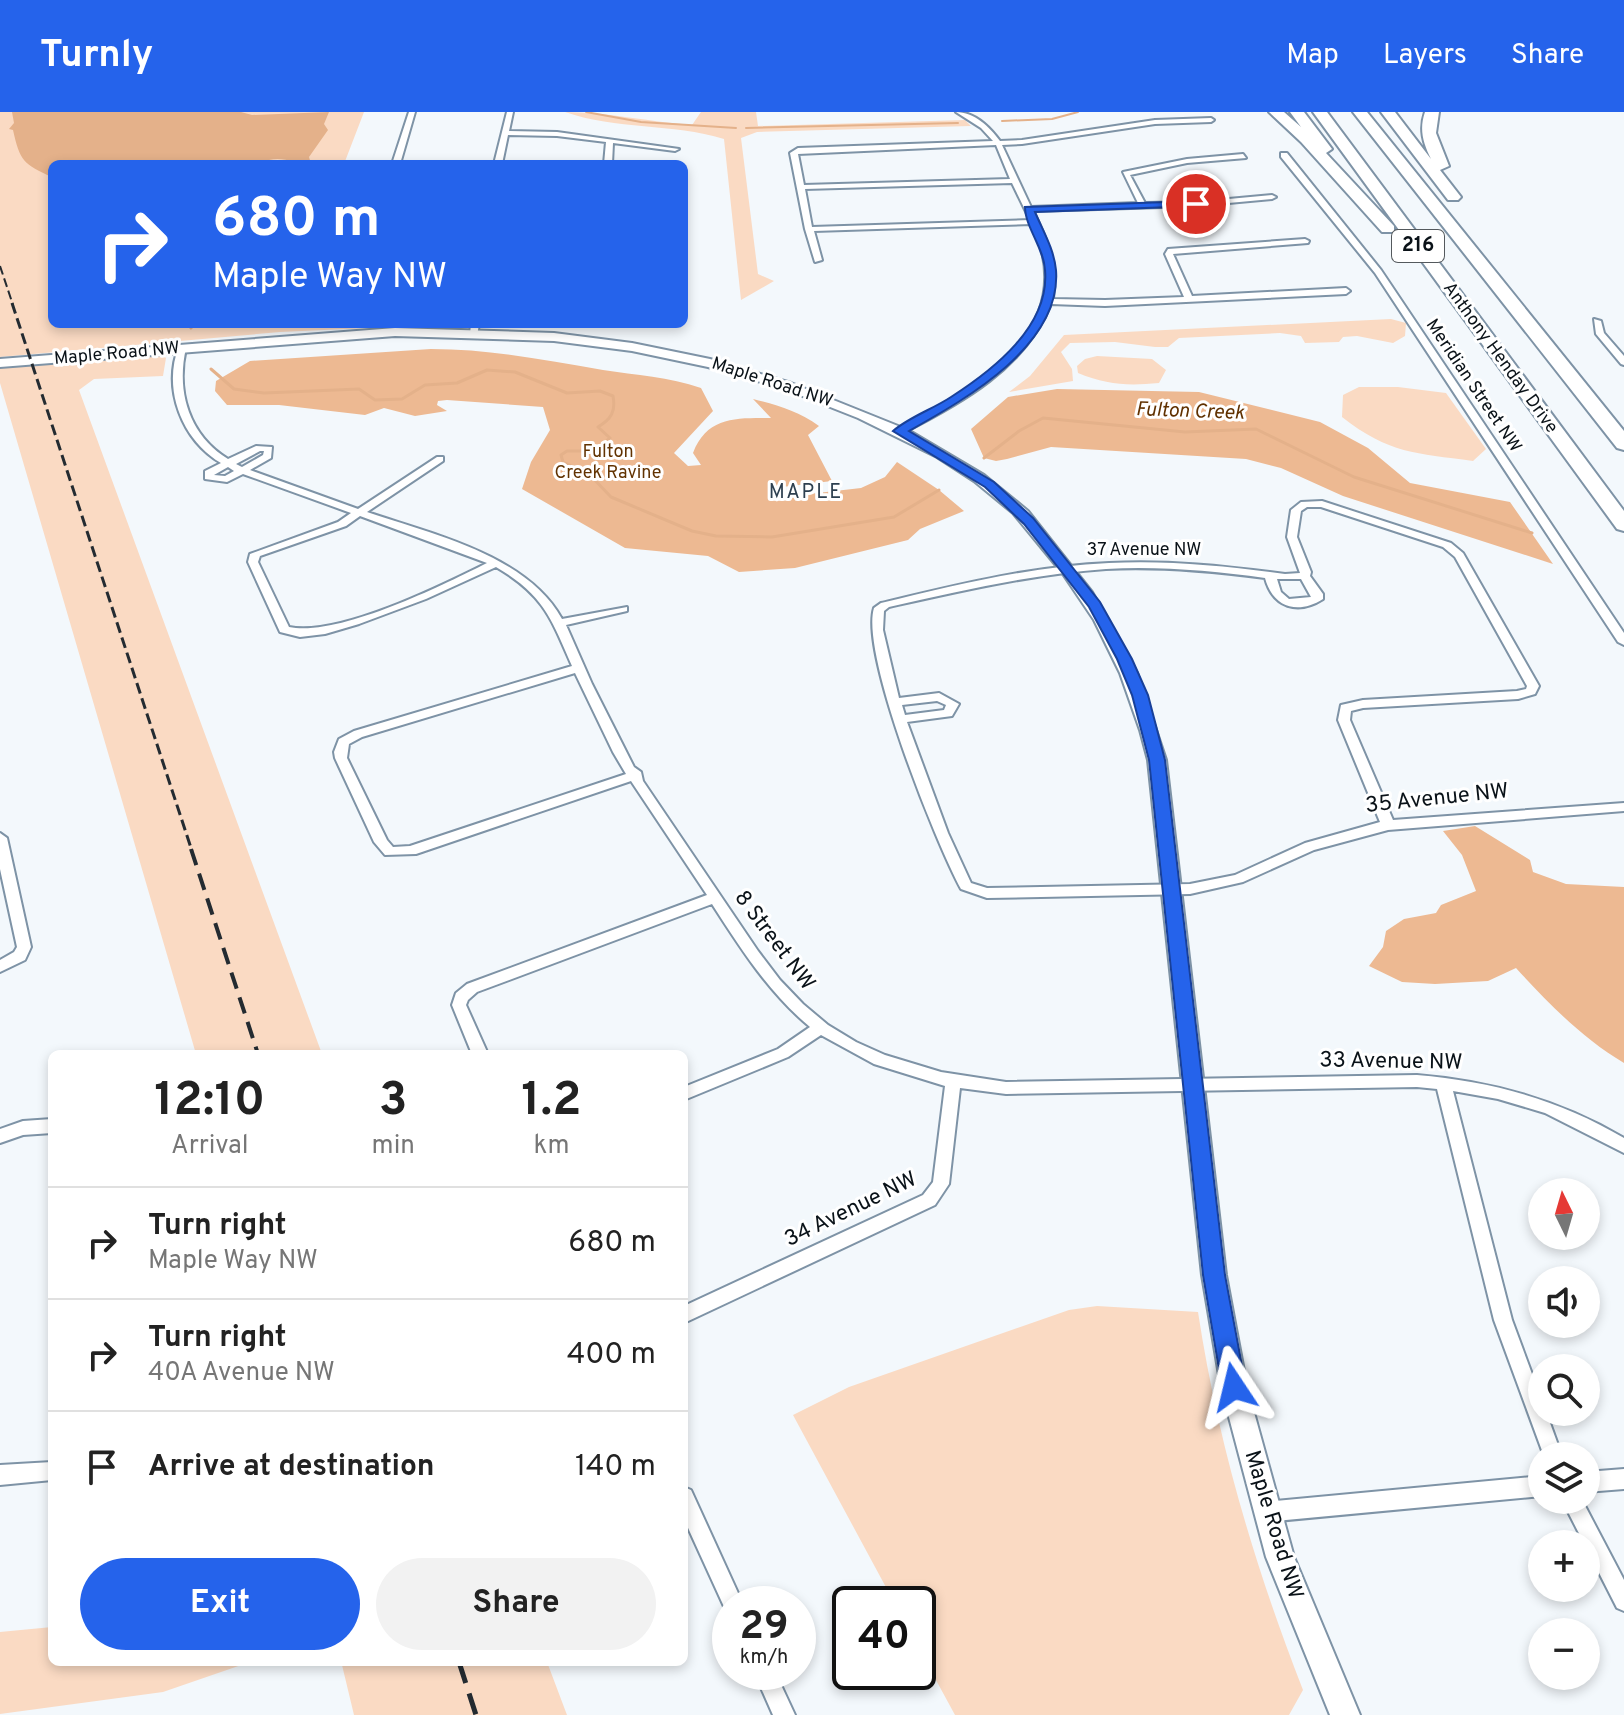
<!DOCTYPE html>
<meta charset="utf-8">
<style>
:root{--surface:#fff;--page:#f2f2f2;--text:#222;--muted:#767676;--line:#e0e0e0;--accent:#2563eb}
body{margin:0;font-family:Overpass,sans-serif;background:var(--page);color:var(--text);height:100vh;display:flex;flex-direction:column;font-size:30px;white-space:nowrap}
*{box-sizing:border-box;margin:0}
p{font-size:26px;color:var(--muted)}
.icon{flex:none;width:44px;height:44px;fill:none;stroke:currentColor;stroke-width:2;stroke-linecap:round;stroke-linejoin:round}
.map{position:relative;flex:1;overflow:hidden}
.details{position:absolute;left:48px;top:938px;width:640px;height:616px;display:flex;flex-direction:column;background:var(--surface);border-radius:12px;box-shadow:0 4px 12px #0003}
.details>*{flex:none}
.guide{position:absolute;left:48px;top:48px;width:640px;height:168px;border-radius:12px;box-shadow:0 4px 12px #0003;background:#2563eb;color:#fff;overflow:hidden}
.needle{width:52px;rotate:355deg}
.buttons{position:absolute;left:1528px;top:1066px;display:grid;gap:16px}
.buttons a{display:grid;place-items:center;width:72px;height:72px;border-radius:50%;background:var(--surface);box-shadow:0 4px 12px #0003;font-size:40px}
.speed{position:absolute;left:712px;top:1474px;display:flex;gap:16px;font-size:40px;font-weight:700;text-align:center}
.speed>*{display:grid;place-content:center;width:104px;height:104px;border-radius:50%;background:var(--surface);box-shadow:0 4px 12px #0003;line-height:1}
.speed small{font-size:20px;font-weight:400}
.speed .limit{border:4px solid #111;border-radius:12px;background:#fff;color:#111}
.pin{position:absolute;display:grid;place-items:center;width:68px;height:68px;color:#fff;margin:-34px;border:4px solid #fff;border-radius:50%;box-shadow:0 2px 8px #0007}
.me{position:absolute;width:88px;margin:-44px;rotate:350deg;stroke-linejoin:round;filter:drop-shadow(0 0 6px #0008)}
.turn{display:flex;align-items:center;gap:28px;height:168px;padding:0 32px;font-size:36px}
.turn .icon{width:104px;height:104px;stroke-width:2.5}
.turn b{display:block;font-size:56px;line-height:68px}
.eta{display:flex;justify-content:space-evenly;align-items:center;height:136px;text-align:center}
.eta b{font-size:48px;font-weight:700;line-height:56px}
.button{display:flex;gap:16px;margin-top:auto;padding:16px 32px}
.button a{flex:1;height:92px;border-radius:48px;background:var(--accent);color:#fff;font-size:32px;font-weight:700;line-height:92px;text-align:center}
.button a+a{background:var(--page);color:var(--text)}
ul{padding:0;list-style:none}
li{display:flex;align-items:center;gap:24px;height:112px;padding:0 32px;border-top:2px solid var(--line)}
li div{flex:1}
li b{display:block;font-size:30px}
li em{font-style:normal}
header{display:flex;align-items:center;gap:48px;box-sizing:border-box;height:112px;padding:0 40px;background:var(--accent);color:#fff}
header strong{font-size:38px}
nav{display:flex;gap:44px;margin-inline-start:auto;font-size:28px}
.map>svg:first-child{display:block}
</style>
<header>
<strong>Turnly</strong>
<nav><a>Map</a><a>Layers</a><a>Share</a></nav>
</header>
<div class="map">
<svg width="1624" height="1603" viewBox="0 0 1624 1603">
<rect width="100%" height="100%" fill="#f3f8fc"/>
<!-- green -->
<path fill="#fadac3" d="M0 0H364L344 52H52V212H456L280 220 0 245Z
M565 0C607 0 650 10 692 13L701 0H756L758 14 965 8 971 14 757 20 741 26 758 162 774 169 741 188 724 27C672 11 616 18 565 0Z
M1391 207 1406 211 1405 224 1393 231 1357 224 1343 225 1339 230 1305 231 1301 224 1280 221 1179 226 1168 235H1155L1115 230 1070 231 1061 240 1072 257 1073 269 1009 280 1030 264 1064 223Z
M161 242 166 246 163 264 94 267 79 278 322 942H196L0 271V254Z
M1097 244 1152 247 1166 258 1159 271C1128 274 1107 273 1078 261L1077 254 1085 247Z
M1359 275H1398L1446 281 1486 337 1473 349C1416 341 1389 342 1342 305L1343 283Z
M1097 1194 1198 1200C1218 1331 1255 1455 1303 1578L1289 1603H955L918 1535V1492H895L793 1303 849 1275 1069 1198Z
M52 1515V1550H250L163 1580 0 1602V1520Z
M338 1550H547L567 1603H354L342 1553Z"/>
<!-- forest -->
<path fill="#edb992" d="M431 237C490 237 545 248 603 258 636 263 669 265 701 276L713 299 674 341 688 354 701 353 693 341C707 304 737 306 771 306L753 287C777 293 798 299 819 314L808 323 832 369 774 376V386L861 376 885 365 897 350 939 378 964 399 920 417 908 428 795 456 739 460 708 444 625 436 522 377 531 350 550 318 543 295 447 288 438 289 437 293 447 299 415 304 384 296 365 303 279 293H227L215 279 216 269 250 249Z
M1057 277 1199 280 1320 310 1368 336 1410 371 1510 390 1553 452 1343 384 1281 356 1246 347 1051 335 1007 347 996 349 984 346 971 317 1008 285Z
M1475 714 1530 748 1533 760 1566 772 1624 775V951C1582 926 1548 891 1516 856L1488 869 1435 872 1402 870 1369 854 1383 835 1386 819 1404 807 1436 801 1441 793 1476 779 1462 743 1443 719Z"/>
<!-- water -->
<path fill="#e4b18a" d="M12 0H241L252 3 329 0 324 12 328 18 309 45 311 52C294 52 284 44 269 48L267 52H52V65C23 52 20 49 13 18L9 17 14 11Z"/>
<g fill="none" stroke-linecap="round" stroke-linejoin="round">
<!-- stream-far1 -->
<path stroke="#e4b18a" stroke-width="2" d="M586 0 641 10 736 16
M1002 9 1052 7 1078 0
M746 16 958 11"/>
<!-- stream -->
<path stroke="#e4b18a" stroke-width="3" d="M189 212 191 216
M211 257 234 277 264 281 359 277 375 288 402 287 425 273 457 271 487 258 515 260 567 281 600 279 613 284C616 300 611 307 598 315L610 326 595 339H567L561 343 563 350 589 362 611 385 692 419 716 424 772 425 894 405 939 378
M984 346 1019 319 1043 306 1185 320 1256 317 1354 365 1532 421"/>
<!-- street casing -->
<g stroke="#7e93a6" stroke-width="4">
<path id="street" d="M409 0H415L400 52H392Z
M507 0H513L509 19 557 20 679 37 675 39 613 31 612 52H604L606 30 557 24 508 23 502 52H494Z
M956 0C974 0 989 14 1000 29L1022 28 1155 8 1211 6 1214 8 1211 10 1155 12 1022 32 1002 33 1031 95 1138 91 1123 60 1187 47 1243 42 1246 46 1187 51 1130 63 1145 91 1196 90 1272 83 1276 85 1272 87 1196 94 1033 99C1049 131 1057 151 1053 187L1105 188 1184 185 1165 142 1168 137 1305 127 1309 129 1308 131 1173 142 1192 184 1346 176 1350 179 1346 182 1105 194 1051 192C1025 256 962 291 903 321H897V317C977 276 1083 218 1032 112L814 119 822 148 815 150 805 117 790 41 798 36 993 29 981 16ZM996 33 1010 67 804 73 798 42ZM1012 71 1030 108 812 115 805 77Z
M1281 41H1287L1381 158 1624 521V533L1618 530 1375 161 1281 45Z
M1594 207 1601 209 1604 221 1624 244V253L1621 252 1596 222Z
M471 212H479L477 224 470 222Z
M179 234 186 236C176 280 189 323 228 347L256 334 272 335 271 346 250 358 358 397 437 345H443V349L367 400C432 422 527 443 562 507L627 495V499L566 513 592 572 634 655 641 660 643 669 758 839 780 868 803 892 828 913 856 930 885 943 941 960 1006 970 1417 963C1491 969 1560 988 1624 1026V1041L1545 1001 1498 987 1453 979 1512 1208 1542 1289V1300H1546L1562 1344H1544L1494 1208 1437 977 1417 975 1006 982 960 976 949 1072 935 1093 684 1211V1194L923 1083 933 1070 945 974 874 952 821 923 788 945 684 988V975L778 937 810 915C769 881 741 837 712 792L477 880 468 888 466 893 488 942H472L452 893 456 881 467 872 707 783 631 669 416 742 385 743 374 730 335 646 334 640 339 627 354 619 572 554C551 506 544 483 496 455L426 487 359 512 325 522 300 525 280 520 248 450 250 442 338 410 351 401 243 362 227 370 205 367V359L221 351C182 328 162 277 179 234ZM260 339H264L263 343 242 355 236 352ZM228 355 234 359 225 364 214 363ZM360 404 487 451C441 474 338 525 289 515L258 450 260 444 346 414ZM575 561 613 640 626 662 410 734 393 735 387 728 347 646 349 632 362 625Z
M1322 389 1451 431 1463 441 1539 574 1535 582 1518 587 1363 596 1351 599 1350 608 1393 708 1624 691V699L1388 718 1314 738 1243 770 1190 782 987 786 961 777C936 731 860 542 874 496L881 491C956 473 1032 454 1109 451 1168 448 1226 454 1285 462L1300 461 1287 425 1291 398 1301 390ZM1307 395H1321L1443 435 1455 445 1527 574 1526 577 1517 579 1363 588 1341 593 1338 608 1380 710 1305 731 1235 763 1190 772 987 776 971 771 948 721 907 610 952 604 959 592 939 581 899 586 883 518 884 499 889 495C960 479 1033 462 1106 457 1160 454 1212 459 1265 466 1273 496 1298 503 1323 487V482L1310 464 1311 460 1297 425 1301 399ZM1277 467H1301L1311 485 1289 487 1281 480ZM937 589 946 593 944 598 905 603 902 593Z
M0 721 7 726 31 835 25 848 0 860V848L14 840 17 835 0 757Z
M52 1007V1021L23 1023 0 1031V1017L23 1009Z
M52 1350V1368L0 1373V1353Z
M1624 1357V1377L1586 1380V1360Z
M1542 1364V1384L1266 1410 1259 1407 1256 1400 1259 1393 1266 1390Z
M684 1375 691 1378 743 1492H730V1501L726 1499 684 1407Z
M1562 1388H1582L1624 1468V1499L1617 1496Z
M754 1560H775L795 1603H773Z"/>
</g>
<!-- secondary casing -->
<g stroke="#7e93a6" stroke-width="4">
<path id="secondary" d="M395 216 554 221 632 231 710 247 791 271 908 318 984 363 1028 399 1092 480 1137 561 1166 648 1226 1163 1247 1275 1294 1445 1360 1603H1330L1266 1445 1221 1275 1202 1163 1148 648 1140 618 1120 561 1094 508 1063 462 1013 401 974 369 937 345 858 306 782 276 708 255 632 239 554 229 395 224 0 255V247Z"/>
</g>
<!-- highway casing -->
<g stroke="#7e93a6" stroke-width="4">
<path id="highway" d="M1269 0H1284L1301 15 1290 0H1304L1332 37 1326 41 1394 114V120H1382L1301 30Z
M1313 0H1327L1624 399V419L1617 417Z
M1353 0H1367L1624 319V338L1617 336Z
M1381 0H1395L1431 47C1423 31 1419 17 1425 0H1439L1436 21 1449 54 1440 58 1461 85 1458 88H1448Z"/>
</g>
<!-- street -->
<use href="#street" fill="#fff" fill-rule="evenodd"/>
<!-- secondary -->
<use href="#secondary" fill="#fff" fill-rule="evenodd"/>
<!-- highway -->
<use href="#highway" fill="#fff" fill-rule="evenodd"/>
<!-- rail-far3 -->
<path stroke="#242b31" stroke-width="2" stroke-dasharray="9 4" stroke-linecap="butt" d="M0 154 13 193"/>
<!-- rail-far2 -->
<path stroke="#242b31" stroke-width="3" stroke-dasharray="11 5" stroke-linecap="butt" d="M12 191 192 739"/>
<!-- rail-far1 -->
<path stroke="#242b31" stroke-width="4" stroke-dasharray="17 9" stroke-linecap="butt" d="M191 737 258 942"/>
<!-- rail -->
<path stroke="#242b31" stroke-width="5" stroke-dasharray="22 11" stroke-linecap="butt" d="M459 1550 476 1603"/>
</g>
<!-- route -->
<path fill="#2563eb" stroke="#184099" stroke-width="2" d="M1196 89 1200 94 1035 100C1043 119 1054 137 1056 158 1062 234 964 288 909 319L994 370 1033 406 1100 490 1132 547 1148 583 1165 648 1225 1163 1246 1275 1243 1283 1234 1287 1226 1283 1222 1275 1203 1163 1149 648 1132 583 1117 547 1089 495 1024 412 985 375 893 319C909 305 933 297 951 285 993 258 1050 214 1045 158 1044 136 1025 115 1025 95Z"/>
<g text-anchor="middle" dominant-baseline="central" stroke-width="6" stroke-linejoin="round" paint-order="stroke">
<!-- far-street labels -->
<g font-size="18" fill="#0a1218" stroke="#fff">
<text transform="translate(117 242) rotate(-5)">Maple Road NW</text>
<text transform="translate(1500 246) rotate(54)">Anthony Henday Drive</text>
<text transform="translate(772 271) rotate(18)">Maple Road NW</text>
<text transform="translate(1473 274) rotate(56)">Meridian Street NW</text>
<text x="1144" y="438">37 Avenue NW</text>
</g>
<!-- far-park labels -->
<g font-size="18" fill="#623302" stroke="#fff">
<text x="608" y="340">Fulton<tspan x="608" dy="21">Creek Ravine</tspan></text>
</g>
<!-- shield labels -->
<rect fill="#fff" stroke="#54595d" stroke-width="2" x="1392" y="118" width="52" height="32" rx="6"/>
<g font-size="20" font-weight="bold" fill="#0a1218">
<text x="1418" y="134">216</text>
</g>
<!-- far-water labels -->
<g font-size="20" font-style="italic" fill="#603100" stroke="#fff">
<text transform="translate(1190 300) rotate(2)">Fulton Creek</text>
</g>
<!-- far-neighbourhood labels -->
<g font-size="20" letter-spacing="2" fill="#2e4050" stroke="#fff">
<text x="806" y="381">MAPLE</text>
</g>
<!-- street labels -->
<g font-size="22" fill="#0a1218" stroke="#fff">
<text transform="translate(1437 687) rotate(-6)">35 Avenue NW</text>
<text transform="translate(774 829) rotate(53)">8 Street NW</text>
<text transform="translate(1391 950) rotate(1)">33 Avenue NW</text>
<text transform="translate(851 1098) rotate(-26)">34 Avenue NW</text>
<text transform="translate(1273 1413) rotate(73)">Maple Road NW</text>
</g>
</g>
</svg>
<div class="buttons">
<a><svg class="needle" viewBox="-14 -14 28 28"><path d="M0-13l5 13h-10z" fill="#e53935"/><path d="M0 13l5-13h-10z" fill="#767676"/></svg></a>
<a><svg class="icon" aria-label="sound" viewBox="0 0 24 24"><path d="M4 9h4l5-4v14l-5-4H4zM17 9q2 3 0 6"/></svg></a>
<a><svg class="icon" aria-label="search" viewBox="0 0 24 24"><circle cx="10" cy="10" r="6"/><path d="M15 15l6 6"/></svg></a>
<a><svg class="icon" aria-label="layers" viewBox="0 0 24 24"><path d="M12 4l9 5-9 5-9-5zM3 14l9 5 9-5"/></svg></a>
<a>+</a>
<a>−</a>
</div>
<div class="speed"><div>29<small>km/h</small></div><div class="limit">40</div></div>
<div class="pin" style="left:1196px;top:92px;background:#d93025"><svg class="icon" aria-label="arrive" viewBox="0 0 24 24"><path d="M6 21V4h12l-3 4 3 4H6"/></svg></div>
<svg class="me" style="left:1234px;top:1275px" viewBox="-20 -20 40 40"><path d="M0-17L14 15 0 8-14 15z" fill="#2563eb" stroke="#fff" stroke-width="4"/></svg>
<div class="guide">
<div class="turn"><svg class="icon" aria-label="right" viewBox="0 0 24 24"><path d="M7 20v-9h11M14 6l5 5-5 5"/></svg><div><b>680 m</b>Maple Way NW</div></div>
</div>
<section class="details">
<div class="eta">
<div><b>12:10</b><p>Arrival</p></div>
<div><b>3</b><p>min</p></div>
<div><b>1.2</b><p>km</p></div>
</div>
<ul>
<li><svg class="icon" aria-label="right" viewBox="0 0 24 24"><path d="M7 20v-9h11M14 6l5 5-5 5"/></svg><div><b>Turn right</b><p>Maple Way NW</p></div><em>680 m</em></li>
<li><svg class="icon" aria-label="right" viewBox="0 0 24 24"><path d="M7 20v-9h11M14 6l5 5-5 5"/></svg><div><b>Turn right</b><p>40A Avenue NW</p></div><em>400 m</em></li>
<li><svg class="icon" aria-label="arrive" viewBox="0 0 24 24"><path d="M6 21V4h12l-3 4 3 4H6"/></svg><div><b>Arrive at destination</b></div><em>140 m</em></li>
</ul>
<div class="button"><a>Exit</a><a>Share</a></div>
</section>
</div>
